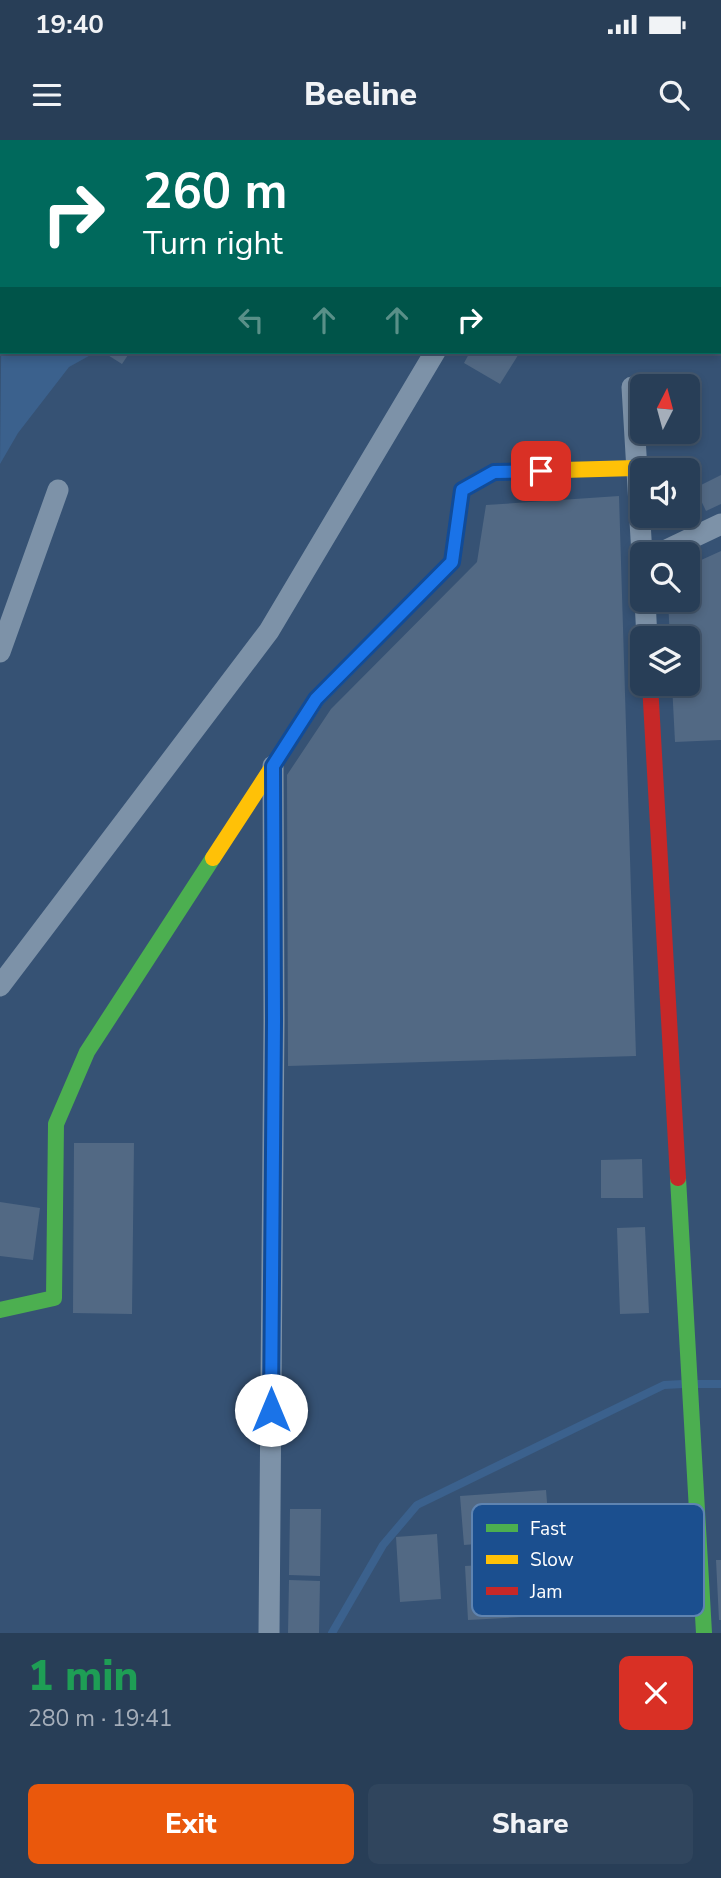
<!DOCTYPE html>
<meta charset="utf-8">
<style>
:root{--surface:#283e57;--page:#30455d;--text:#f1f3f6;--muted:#a5aeba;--line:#44576d;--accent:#ea580c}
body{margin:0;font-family:"Nunito Sans",sans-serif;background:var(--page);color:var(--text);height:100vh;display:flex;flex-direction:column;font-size:26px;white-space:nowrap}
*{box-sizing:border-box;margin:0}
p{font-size:23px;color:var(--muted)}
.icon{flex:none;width:38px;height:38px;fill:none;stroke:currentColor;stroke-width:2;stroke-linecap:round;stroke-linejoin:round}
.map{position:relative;height:1493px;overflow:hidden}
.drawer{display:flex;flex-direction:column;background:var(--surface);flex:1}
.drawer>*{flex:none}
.top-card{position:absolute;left:0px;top:0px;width:721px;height:214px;box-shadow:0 4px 10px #0003,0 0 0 2px var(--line);background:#00695c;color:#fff;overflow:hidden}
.needle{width:46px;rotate:6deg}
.fabs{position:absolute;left:630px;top:234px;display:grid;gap:14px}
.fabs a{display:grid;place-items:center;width:70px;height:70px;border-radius:10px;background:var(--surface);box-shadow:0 4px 10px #0003,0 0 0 2px var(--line);font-size:35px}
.pin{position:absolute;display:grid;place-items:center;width:60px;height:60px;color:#fff;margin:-30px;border-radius:14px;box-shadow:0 4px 10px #0006}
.me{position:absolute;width:77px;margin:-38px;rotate:0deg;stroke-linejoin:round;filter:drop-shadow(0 0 5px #0008)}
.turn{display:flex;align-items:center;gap:24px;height:147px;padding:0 28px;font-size:32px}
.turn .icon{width:91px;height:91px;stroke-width:2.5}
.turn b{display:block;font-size:49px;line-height:60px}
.lanes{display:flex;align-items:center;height:66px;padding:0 28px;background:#0003;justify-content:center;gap:35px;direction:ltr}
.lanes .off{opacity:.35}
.round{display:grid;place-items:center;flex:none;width:74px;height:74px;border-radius:10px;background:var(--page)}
.summary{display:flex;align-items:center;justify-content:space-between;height:119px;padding:0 28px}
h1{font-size:42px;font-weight:800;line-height:52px;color:#1e9e55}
.action{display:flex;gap:14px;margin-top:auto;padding:14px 28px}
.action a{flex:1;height:80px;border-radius:10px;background:var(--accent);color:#fff;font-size:28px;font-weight:800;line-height:80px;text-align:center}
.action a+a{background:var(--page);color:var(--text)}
.status{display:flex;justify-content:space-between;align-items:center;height:49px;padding:0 35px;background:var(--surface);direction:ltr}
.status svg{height:19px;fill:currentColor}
header{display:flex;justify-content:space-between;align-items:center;height:91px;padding:0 28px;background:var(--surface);font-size:32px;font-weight:800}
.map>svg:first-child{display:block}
</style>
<div class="status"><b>19:40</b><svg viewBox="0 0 49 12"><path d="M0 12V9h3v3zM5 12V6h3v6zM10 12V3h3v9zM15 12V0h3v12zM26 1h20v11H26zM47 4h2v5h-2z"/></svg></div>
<header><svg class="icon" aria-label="menu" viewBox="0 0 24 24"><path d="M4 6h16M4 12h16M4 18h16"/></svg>Beeline<svg class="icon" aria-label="search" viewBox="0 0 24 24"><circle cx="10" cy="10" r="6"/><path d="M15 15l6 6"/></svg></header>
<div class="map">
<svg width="721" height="1493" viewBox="0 0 721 1493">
<rect width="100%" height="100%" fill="#365274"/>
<!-- water -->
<path fill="#3b618d" d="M2 128V212H96L69 227 18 293 0 324Z"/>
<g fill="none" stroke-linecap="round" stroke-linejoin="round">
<!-- stream -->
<path stroke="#3b618d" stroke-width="8" d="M696 1244H721
M332 1493 383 1405 417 1365 664 1245 683 1244"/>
</g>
<!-- building -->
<path fill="#526984" d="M103 212H130L122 224Z
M470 212H520L500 244 464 223Z
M721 335V364L706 371 695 348Z
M619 356 636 916 288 926 287 635 331 569 477 422 486 365Z
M721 411V600L675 602 672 544H688V499H670L668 460H688V426Z
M74 1003H134L132 1174 73 1173Z
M642 1019 643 1058H601V1020Z
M0 1062 40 1068 33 1120 0 1116Z
M645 1087 649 1173 620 1174 617 1088Z
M546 1350 550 1398 464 1405 460 1356Z
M290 1369H321L320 1436 289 1435Z
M437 1394 441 1459 400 1462 396 1397Z
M716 1420H721V1480H719Z
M556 1421 559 1475 468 1480 465 1426Z
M289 1440 320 1441 319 1493H288Z"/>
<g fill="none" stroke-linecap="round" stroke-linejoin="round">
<!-- street -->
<path stroke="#7d92a8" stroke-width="21" d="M503 2V0
M632 247 642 415
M656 415 721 384
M645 460 647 499
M0 512 58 350
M0 846 269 491 435 212
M269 1493 274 881 273 626"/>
<!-- fast -->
<path stroke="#4caf50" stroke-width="16" d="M678 1038 704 1493
M0 1170 54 1158 56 984 87 912 213 718"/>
<!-- slow -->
<path stroke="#ffc107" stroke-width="16" d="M213 718 316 560 452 422 462 350 494 332 636 328"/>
<!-- jam -->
<path stroke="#c62828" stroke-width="16" d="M650 544 678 1038"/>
</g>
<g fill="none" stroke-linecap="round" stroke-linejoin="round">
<!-- route casing -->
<g stroke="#114b97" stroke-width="18">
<path id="route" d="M271 1270 274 881 273 626 316 559 452 422 462 350 494 332 541 331"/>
</g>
<!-- route -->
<use href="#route" stroke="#1a73e8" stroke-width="12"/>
</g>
<!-- legend -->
<rect x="472" y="1364" width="232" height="112" rx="10" fill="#1b4f8f" stroke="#5f84b1" stroke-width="2"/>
<rect x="486" y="1384" width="32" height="8" fill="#4caf50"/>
<rect x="486" y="1415" width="32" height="9" fill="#ffc107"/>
<rect x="486" y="1447" width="32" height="8" fill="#c62828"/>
<g font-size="19" fill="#fff">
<text x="530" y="1395">Fast</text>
<text x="530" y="1426">Slow</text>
<text x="530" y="1458">Jam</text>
</g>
</svg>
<div class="fabs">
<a><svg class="needle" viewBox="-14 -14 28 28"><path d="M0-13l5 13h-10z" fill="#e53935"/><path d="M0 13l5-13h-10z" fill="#a5aeba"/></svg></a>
<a><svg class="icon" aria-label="sound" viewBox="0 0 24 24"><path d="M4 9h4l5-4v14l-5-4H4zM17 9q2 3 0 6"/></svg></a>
<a><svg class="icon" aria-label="search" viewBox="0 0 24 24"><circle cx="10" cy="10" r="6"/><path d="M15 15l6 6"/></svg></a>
<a><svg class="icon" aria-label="layers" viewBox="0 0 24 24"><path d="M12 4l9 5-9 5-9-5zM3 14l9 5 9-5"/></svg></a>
</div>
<div class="pin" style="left:541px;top:331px;background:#d93025"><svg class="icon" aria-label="arrive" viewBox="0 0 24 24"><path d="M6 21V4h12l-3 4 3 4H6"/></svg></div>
<svg class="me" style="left:271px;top:1270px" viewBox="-20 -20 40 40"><circle r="19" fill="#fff"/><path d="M0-13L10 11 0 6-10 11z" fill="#1a73e8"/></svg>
<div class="top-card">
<div class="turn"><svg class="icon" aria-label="right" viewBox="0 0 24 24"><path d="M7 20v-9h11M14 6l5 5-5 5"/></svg><div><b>260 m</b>Turn right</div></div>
<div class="lanes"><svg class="icon off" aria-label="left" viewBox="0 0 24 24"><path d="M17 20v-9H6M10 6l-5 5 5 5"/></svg><svg class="icon off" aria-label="ahead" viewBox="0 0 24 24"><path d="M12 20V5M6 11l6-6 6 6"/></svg><svg class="icon off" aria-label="ahead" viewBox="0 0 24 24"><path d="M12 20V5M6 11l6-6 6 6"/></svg><svg class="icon" aria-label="right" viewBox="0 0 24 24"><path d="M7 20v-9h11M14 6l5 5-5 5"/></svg></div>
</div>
</div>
<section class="drawer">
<div class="summary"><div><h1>1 min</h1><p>280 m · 19:41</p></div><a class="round" style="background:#d93025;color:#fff"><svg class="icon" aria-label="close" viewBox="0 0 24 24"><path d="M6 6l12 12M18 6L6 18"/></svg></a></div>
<div class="action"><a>Exit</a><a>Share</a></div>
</section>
